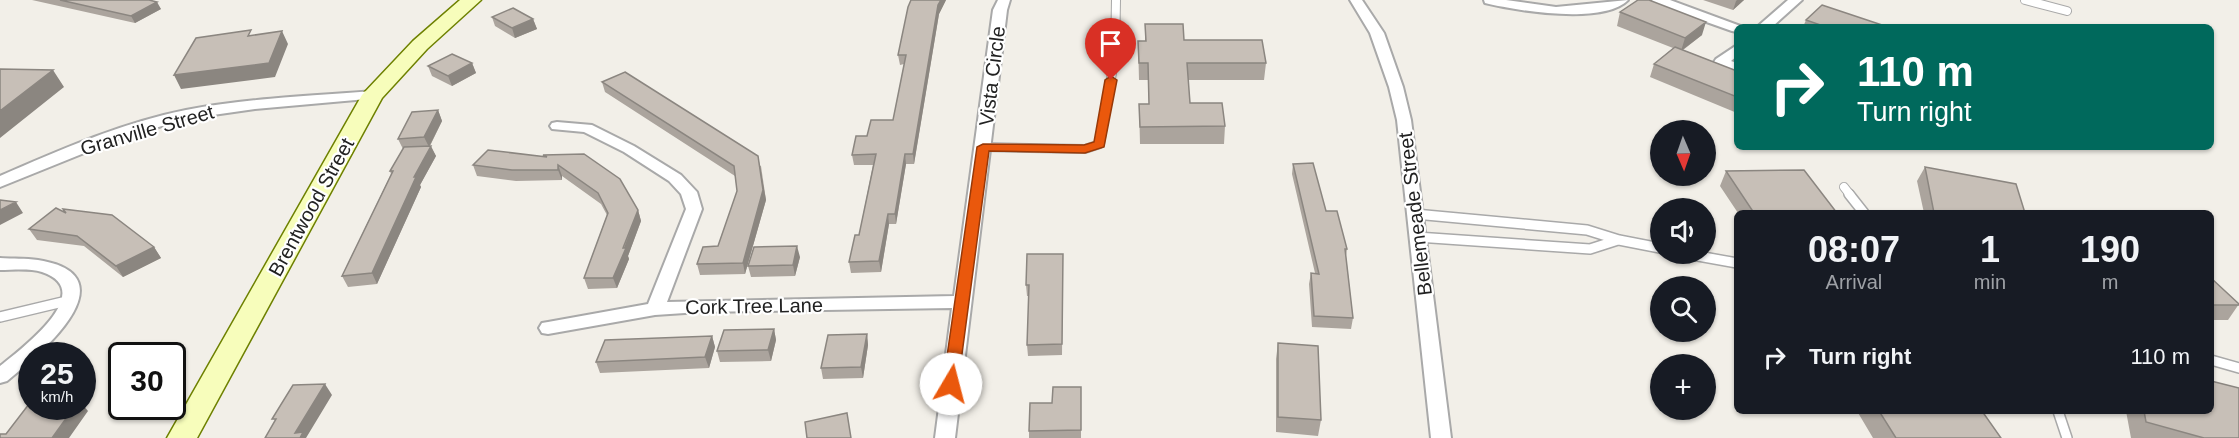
<!DOCTYPE html>
<style>
:root{--surface:#171b24;--page:#242831;--text:#f1f3f6;--muted:#9ea1a6}
body{margin:0;font-family:Helvetica,sans-serif;background:var(--page);color:var(--text);height:100vh;display:flex;flex-direction:column;font-size:22px;white-space:nowrap}
*{box-sizing:border-box;margin:0}
p{font-size:20px;color:var(--muted)}
.icon{flex:none;width:33px;height:33px;fill:none;stroke:currentColor;stroke-width:2;stroke-linecap:round;stroke-linejoin:round}
.map{position:relative;flex:1;overflow:hidden}
.sheet{position:absolute;left:1734px;top:210px;width:480px;height:204px;display:flex;flex-direction:column;background:var(--surface);border-radius:9px;box-shadow:0 2px 4px #0004}
.sheet>*{flex:none}
.banner{position:absolute;left:1734px;top:24px;width:480px;height:126px;border-radius:9px;box-shadow:0 2px 4px #0004;background:#00695c;color:#fff;overflow:hidden}
.needle{width:39px;rotate:178deg}
.controls{position:absolute;left:1650px;top:120px;display:grid;gap:12px}
.controls a{display:grid;place-items:center;width:66px;height:66px;border-radius:50%;background:var(--surface);box-shadow:0 2px 4px #0004;font-size:30px}
.speed{position:absolute;left:18px;top:342px;display:flex;gap:12px;font-size:30px;font-weight:700;text-align:center}
.speed>*{display:grid;place-content:center;width:78px;height:78px;border-radius:50%;background:var(--surface);box-shadow:0 2px 4px #0004;line-height:1}
.speed small{font-size:15px;font-weight:400}
.speed .limit{border:3px solid #111;border-radius:9px;background:#fff;color:#111}
.pin{position:absolute;display:grid;place-items:center;width:51px;height:51px;color:#fff;margin:-62px -26px;border-radius:50% 50% 50% 0;rotate:-45deg;box-shadow:0 0 6px #0007}
.pin .icon{rotate:45deg}
.me{position:absolute;width:66px;margin:-33px;rotate:8deg;stroke-linejoin:round;filter:drop-shadow(0 0 4px #0008)}
.turn{display:flex;align-items:center;gap:21px;height:126px;padding:0 24px;font-size:27px}
.turn .icon{width:78px;height:78px;stroke-width:2.5}
.turn b{display:block;font-size:42px;line-height:51px}
.eta{display:flex;justify-content:space-evenly;align-items:center;height:102px;text-align:center}
.eta b{font-size:36px;font-weight:700;line-height:42px}
ul{padding:0;list-style:none}
li{display:flex;align-items:center;gap:18px;height:90px;padding:0 24px}
li div{flex:1}
li b{display:block;font-size:22px}
li em{font-style:normal}
.map>svg:first-child{display:block}
</style>
<div class="map">
<svg width="2239" height="438" viewBox="0 0 2239 438">
<rect width="100%" height="100%" fill="#f2efe8"/>
<g fill="none" stroke-linecap="round" stroke-linejoin="round">
<!-- lane-far1 casing -->
<g stroke="#a9a9a9" stroke-width="10">
<path id="lane-far1" d="M2025 0 2067 11
M983 147 1085 149 1100 144 1115 55 1116 0
M1844 187 1851 196"/>
</g>
<!-- lane casing -->
<g stroke="#a9a9a9" stroke-width="12">
<path id="lane" d="M1849 194 1864 213
M1415 214 1587 230 1619 240 1660 248
M1417 237 1590 249 1618 240
M1687 254 1737 263
M0 317 71 300
M2211 360 2239 368
M2058 411 2067 438"/>
</g>
<!-- street casing -->
<g stroke="#a9a9a9" stroke-width="4">
<path id="street" d="M998 0H1010L1007 10 955 438H935L952 308 700 312 655 315 548 334 542 333 539 328 542 323 548 322 648 304 686 209 681 194 669 181 624 152 584 132 552 129 550 126 552 123 557 122 592 125 634 146 681 175 697 192 702 209 667 302 954 296 993 10Z
M1350 0H1362L1384 33 1403 87 1411 120 1451 438H1431L1397 120 1389 87 1370 33Z
M1484 0H1506L1556 7 1628 0C1603 25 1518 11 1485 3Z
M1652 0H1670L1743 27H1737V32L1732 31 1653 3Z
M1788 0H1802L1772 27H1757Z
M1737 45V56L1731 61 1737 63V72L1716 65 1714 62 1716 59Z
M373 91 380 95 378 98 255 109 185 119 119 139 0 187V176C60 150 121 123 186 110 247 98 311 96 373 91Z
M0 258C13 259 25 258 38 260 114 272 70 325 36 356H32V360L7 381 0 383V366C21 349 99 291 42 272 29 268 13 270 0 270Z"/>
</g>
<!-- secondary casing -->
<g stroke="#6e8100" stroke-width="3">
<path id="secondary" d="M460 0H481L427 49 382 98 197 438H167L362 95 413 41Z"/>
</g>
<!-- lane-far1 -->
<use href="#lane-far1" stroke="#fff" stroke-width="8"/>
<!-- lane -->
<use href="#lane" stroke="#fff" stroke-width="9"/>
<!-- street -->
<use href="#street" fill="#fff" fill-rule="evenodd"/>
<!-- secondary -->
<use href="#secondary" fill="#f7fdbb" fill-rule="evenodd"/>
</g>
<!-- wall -->
<path fill="#aba49d" d="M32 0H149L161 9 135 23Z
M911 0H946L939 14 914 164H906L896 224H889L881 272 851 273 849 262 859 235 873 165H854L852 155 867 136 893 120 904 64 900 65 898 55Z
M1703 0H1744L1733 10Z
M1620 12 1702 35 1683 50 1737 71V113L1650 77 1654 64 1673 48 1617 26Z
M492 17 533 19 537 29 515 38 495 26Z
M1806 20 1888 27H1803Z
M1145 24 1184 40 1266 63 1264 80H1188L1190 103 1225 126 1224 144H1140L1139 104H1149L1148 80H1139L1138 41H1145Z
M472 63 476 73 452 86 432 76 428 66Z
M602 82 761 166 766 200 745 274 700 275 697 264 718 246 737 191 735 176 605 92Z
M438 110 442 121 430 146 436 156 420 185 421 187 377 284 348 287 342 276 391 174 390 171 403 149 398 139Z
M543 155 638 210 641 221 628 256 629 259 617 288 588 289 584 278 607 215 601 204 562 176V180L516 181 477 176 473 165 544 157Z
M1293 164 1347 249 1346 256 1353 318 1351 329 1312 327 1309 284 1311 273H1315L1292 174Z
M1925 167 2025 213H1924L1917 181Z
M1726 171 1837 213H1738L1720 186Z
M66 213 154 247 161 258 123 277 84 246 37 240 29 229Z
M1063 254 1062 355 1028 356 1027 345 1029 296H1027L1026 285Z
M800 257 795 276 751 277 748 266Z
M2211 278 2239 304 2228 320H2211Z
M774 329 776 340 771 361 720 362 717 351Z
M867 334 868 345 863 378 823 379 821 368Z
M712 336 715 347 709 368 600 373 596 362Z
M1278 343 1321 420 1318 436 1276 432V359Z
M1081 387V438H1029V431L1052 403Z
M1857 411H1982L2001 438H1873Z
M2126 411H2211L2239 438H2131Z"/>
<!-- shaded-wall -->
<path fill="#8b8680" d="M941 0H946L939 14 914 164 913 154 938 5Z
M1737 0H1744L1733 10 1736 1Z
M157 2 161 9 135 23 131 16Z
M533 19 537 29 515 38 512 28Z
M1706 22 1702 35 1681 51 1685 38Z
M282 31 288 44 275 77 181 89 174 75Z
M472 63 476 73 452 86 448 76Z
M53 70 64 87 0 138V111Z
M438 110 442 121 429 147 424 137Z
M431 146 436 156 420 185 421 187 377 284 372 273 414 177Z
M905 154 906 164 896 224 895 214Z
M758 156 766 200 745 274 743 263Z
M558 165 562 176V180L558 170Z
M16 202 23 213 0 225V210Z
M638 210 641 221 628 256 629 259 617 288 613 278Z
M888 214 889 224 881 272 879 261Z
M797 246 800 257 795 276 793 265Z
M154 247 161 258 123 277 116 266Z
M774 329 776 340 771 361 768 350Z
M867 334 868 345 863 378 861 367Z
M712 336 715 347 709 368 705 357Z
M325 384 332 395 306 438H298L295 433Z
M82 404 88 411 69 438H52L75 406H82Z"/>
<!-- building -->
<path fill="#c7bfb7" stroke="#8b8680" stroke-width="1.5" d="M60 0H149L157 2 131 16Z
M911 0H941L938 5 913 154H905L895 214H888L879 261 849 262 855 235H859L876 154 852 155 856 136H867L871 120H893L906 55H898L908 7Z
M1638 0H1649L1706 22 1685 38 1620 12Z
M1822 5 1888 27H1826L1806 20Z
M513 8 533 19 512 28 492 17Z
M1145 24H1183L1184 40H1262L1266 63H1187L1190 103H1222L1225 126 1140 127 1139 104H1149L1148 63H1139L1138 41H1146Z
M251 30 248 36 282 31 269 63 174 75 196 38Z
M1675 47 1737 71V97L1654 64Z
M452 54 472 63 448 76 428 66Z
M0 69 53 70 0 111Z
M625 72 758 156 763 190 743 263 697 264 703 247 718 246 737 191 734 166 602 82Z
M438 110 424 137 398 139 412 112Z
M431 146 414 177H416L372 273 342 276 393 171H390L404 147Z
M488 150 547 157 543 155 584 154 620 179 638 210 623 248H626L613 278H584L608 213 598 193 558 165V170H512L473 165Z
M1313 163 1326 211H1337L1347 249H1345L1353 318 1314 316 1311 273 1319 274 1293 164Z
M1925 167 2016 184 2025 213H1934Z
M1804 170 1837 213H1754L1726 171Z
M0 200 16 202 0 210Z
M56 208 66 213 63 209 112 215 154 247 116 266 77 236 29 229Z
M797 246 793 265 748 266 754 247Z
M1027 254H1063L1062 344 1027 345 1029 285H1026Z
M2211 278 2239 304V305H2211Z
M774 329 768 350 717 351 724 330Z
M867 334 861 367 821 368 828 335Z
M712 336 705 357 596 362 605 340Z
M1278 343 1318 346 1321 420 1278 417Z
M2211 381 2239 388V438H2204L2146 422 2144 411H2211Z
M325 384 295 433 303 432 300 438H265L276 419H272L293 385Z
M1053 387H1081V430L1029 431 1030 403H1052Z
M29 404H32V406H75L52 438H0V434H6Z
M1879 411H1982L2001 438H1896Z
M847 413 851 438H807L805 422Z"/>
<!-- route -->
<path fill="#ea580c" stroke="#983908" stroke-width="1.5" d="M1111 76 1117 80 1104 147 1085 153 989 151 958 384 956 388H945L943 384 977 147 983 144 1084 145 1094 142 1105 80Z"/>
<g text-anchor="middle" dominant-baseline="central" stroke-width="4.5" stroke-linejoin="round" paint-order="stroke">
<!-- street labels -->
<g font-size="20" fill="#222" stroke="#fff">
<text transform="translate(992 76) rotate(-83)">Vista Circle</text>
<text transform="translate(147 130) rotate(-16)">Granville Street</text>
<text transform="translate(311 207) rotate(-61)">Brentwood Street</text>
<text transform="translate(1415 214) rotate(-97)">Bellemeade Street</text>
<text transform="translate(754 306) rotate(-1)">Cork Tree Lane</text>
</g>
</g>
</svg>
<div class="controls">
<a><svg class="needle" viewBox="-14 -14 28 28"><path d="M0-13l5 13h-10z" fill="#e53935"/><path d="M0 13l5-13h-10z" fill="#9ea1a6"/></svg></a>
<a><svg class="icon" aria-label="sound" viewBox="0 0 24 24"><path d="M4 9h4l5-4v14l-5-4H4zM17 9q2 3 0 6"/></svg></a>
<a><svg class="icon" aria-label="search" viewBox="0 0 24 24"><circle cx="10" cy="10" r="6"/><path d="M15 15l6 6"/></svg></a>
<a>+</a>
</div>
<div class="speed"><div>25<small>km/h</small></div><div class="limit">30</div></div>
<div class="pin" style="left:1111px;top:80px;background:#d93025"><svg class="icon" aria-label="arrive" viewBox="0 0 24 24"><path d="M6 21V4h12l-3 4 3 4H6"/></svg></div>
<svg class="me" style="left:951px;top:384px" viewBox="-20 -20 40 40"><circle r="19" fill="#fff"/><path d="M0-13L10 11 0 6-10 11z" fill="#ea580c"/></svg>
<div class="banner">
<div class="turn"><svg class="icon" aria-label="right" viewBox="0 0 24 24"><path d="M7 20v-9h11M14 6l5 5-5 5"/></svg><div><b>110 m</b>Turn right</div></div>
</div>
<section class="sheet">
<div class="eta">
<div><b>08:07</b><p>Arrival</p></div>
<div><b>1</b><p>min</p></div>
<div><b>190</b><p>m</p></div>
</div>
<ul>
<li><svg class="icon" aria-label="right" viewBox="0 0 24 24"><path d="M7 20v-9h11M14 6l5 5-5 5"/></svg><div><b>Turn right</b></div><em>110 m</em></li>
</ul>
</section>
</div>
